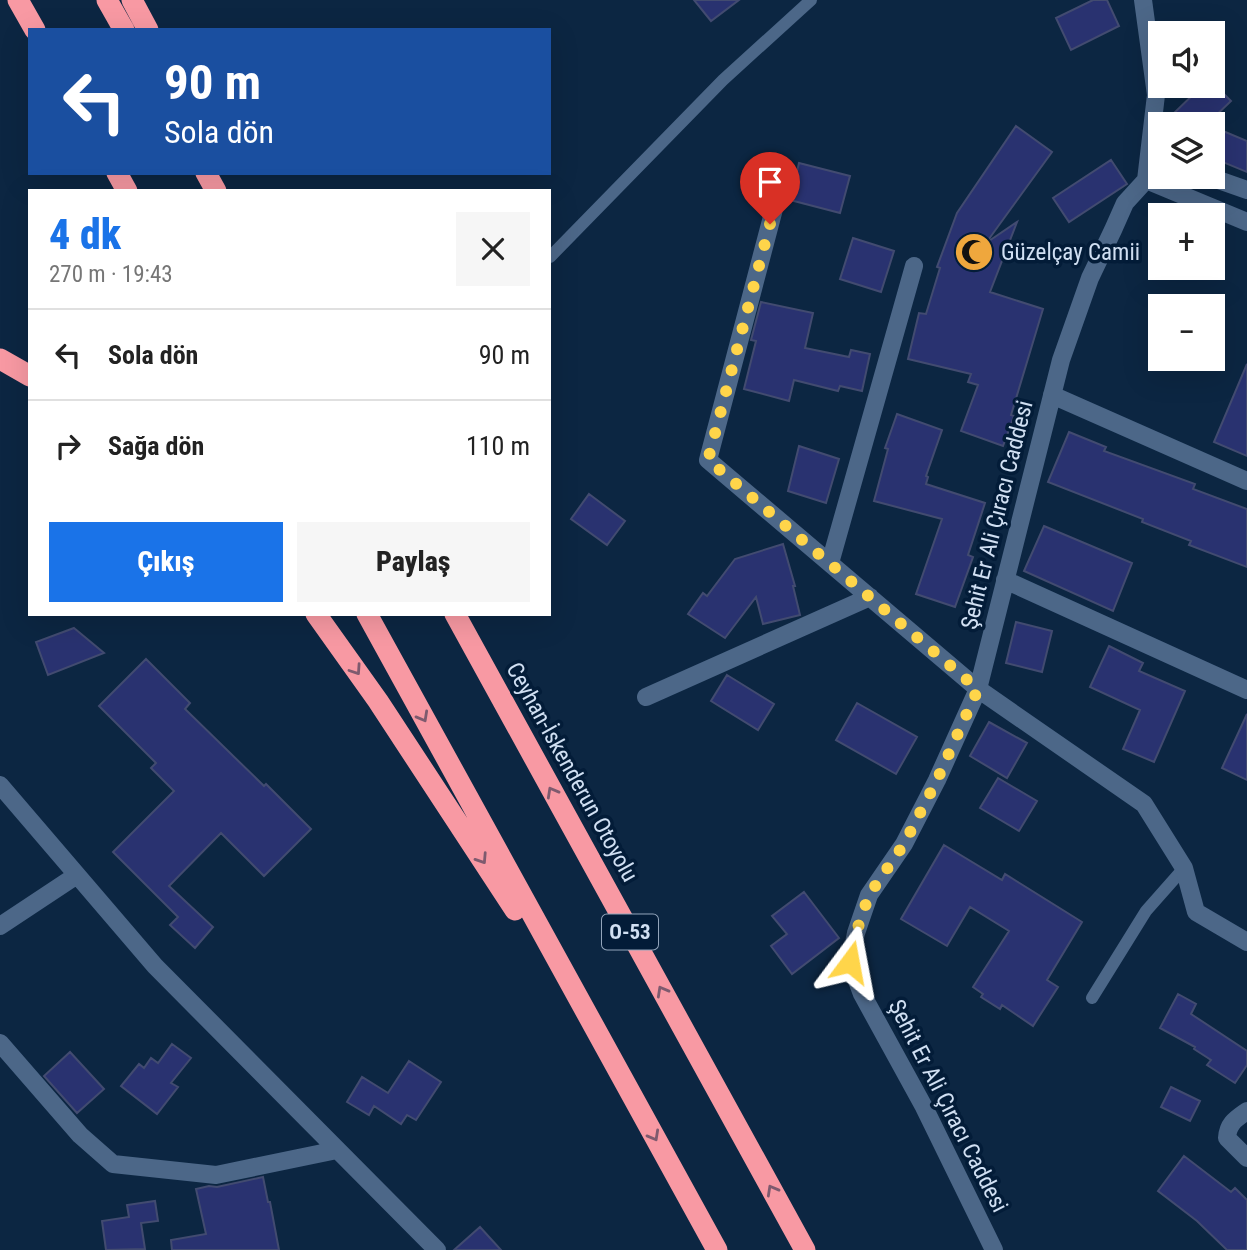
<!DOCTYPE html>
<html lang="tr">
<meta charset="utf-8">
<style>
:root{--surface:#fff;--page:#f6f6f6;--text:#222;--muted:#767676;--line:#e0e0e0;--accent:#1a73e8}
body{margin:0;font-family:"Roboto Condensed",sans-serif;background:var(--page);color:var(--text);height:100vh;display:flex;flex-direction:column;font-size:26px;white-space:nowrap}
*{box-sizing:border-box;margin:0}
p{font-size:23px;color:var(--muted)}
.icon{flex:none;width:38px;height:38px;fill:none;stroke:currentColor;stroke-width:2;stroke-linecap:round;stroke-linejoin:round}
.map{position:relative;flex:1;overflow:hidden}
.side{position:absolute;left:28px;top:189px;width:523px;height:427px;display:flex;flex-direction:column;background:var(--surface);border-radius:0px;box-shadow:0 7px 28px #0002}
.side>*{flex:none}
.banner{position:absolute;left:28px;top:28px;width:523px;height:147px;border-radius:0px;box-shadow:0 7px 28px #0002;background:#1a4fa0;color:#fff;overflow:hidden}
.tools{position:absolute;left:1148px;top:21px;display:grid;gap:14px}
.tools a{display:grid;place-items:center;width:77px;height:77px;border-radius:0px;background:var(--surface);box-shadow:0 7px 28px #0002;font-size:35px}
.pin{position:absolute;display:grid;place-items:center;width:60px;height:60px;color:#fff;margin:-72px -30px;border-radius:50% 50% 50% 0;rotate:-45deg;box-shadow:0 0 7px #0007}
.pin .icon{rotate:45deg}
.me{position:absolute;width:77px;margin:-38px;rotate:13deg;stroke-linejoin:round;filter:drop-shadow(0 0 5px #0008)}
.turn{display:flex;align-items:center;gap:24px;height:147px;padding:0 21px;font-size:32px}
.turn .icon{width:91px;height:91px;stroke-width:2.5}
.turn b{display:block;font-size:49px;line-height:60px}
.round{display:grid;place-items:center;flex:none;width:74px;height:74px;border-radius:0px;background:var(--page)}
.overview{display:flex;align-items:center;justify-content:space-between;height:119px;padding:0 21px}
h1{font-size:42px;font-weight:800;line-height:52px;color:var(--accent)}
.cta{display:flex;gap:14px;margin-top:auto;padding:14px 21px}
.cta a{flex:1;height:80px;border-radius:0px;background:var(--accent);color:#fff;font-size:28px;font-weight:800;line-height:80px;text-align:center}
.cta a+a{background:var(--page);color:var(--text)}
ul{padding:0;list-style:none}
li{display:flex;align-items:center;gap:21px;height:91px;padding:0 21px;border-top:2px solid var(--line)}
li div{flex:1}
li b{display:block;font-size:26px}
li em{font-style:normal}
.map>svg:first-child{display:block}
</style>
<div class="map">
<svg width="1247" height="1250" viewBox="0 0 1247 1250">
<rect width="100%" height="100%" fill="#0c2642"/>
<!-- building -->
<path fill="#293270" stroke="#424b70" stroke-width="2" d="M694 0H739L711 21Z
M1093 0H1107L1119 26 1071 50 1056 18Z
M1202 86H1216L1231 101 1207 124H1181L1172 115Z
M1016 126 1052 152 986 243 1017 222 990 292 1043 309 1011 415 1014 416 1003 446 961 431 978 385 968 382 971 374 908 359 919 313 926 314 940 268 937 267 957 213Z
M1223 131 1247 141V172L1213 158Z
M1111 160 1127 184 1069 222 1053 198Z
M799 163 850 176 840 213 790 200Z
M853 238 894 251 881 292 840 279Z
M761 302 813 313 805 348 849 357 851 350 870 354 862 391 840 386 838 391 794 380 789 401 744 389 756 341 751 340Z
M1247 364V456L1214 442Z
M897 414 942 430 926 476 928 477 926 484 985 503 968 555 973 557 955 607 916 594 942 519 874 501 888 449 885 448Z
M1069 432 1106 447 1104 451 1195 484 1193 489 1247 509V567L1189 545 1191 541 1142 522 1143 519 1048 482Z
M799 446 839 459 826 503 788 491Z
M589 494 625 521 607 545 571 519Z
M1044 526 1132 563 1113 611 1024 571Z
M783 544 795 586H793L800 615 763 624 756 597 725 638 688 614 703 593 707 596 735 559Z
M1016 622 1052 631 1042 672 1006 663Z
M74 628 104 653 48 675 36 642Z
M1109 646 1143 663 1139 671 1185 691 1154 762 1123 749 1140 710 1090 687Z
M146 659 190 703 185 709 264 786 266 784 311 829 264 876 221 833 169 886 213 927 195 948 170 925 178 917 113 852 174 791 151 768 156 763 99 706Z
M727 675 774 704 758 730 711 701Z
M857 703 917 737 896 774 836 740Z
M1247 714V780L1222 768Z
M989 722 1027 743 1007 778 970 756Z
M998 778 1037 801 1019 831 980 808Z
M944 845 1002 880 1005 874 1082 922 1047 980 1058 987 1033 1026 1002 1005 1000 1009 981 997 983 994 973 987 1009 931 970 907 947 946 901 919Z
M804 892 839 938 792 974 771 946 787 934 772 916Z
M1178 994 1196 1004 1191 1014 1247 1051V1065L1235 1083 1207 1065 1211 1060 1194 1049 1195 1047 1160 1028Z
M172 1044 191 1058 171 1083 178 1087 157 1114 121 1086 139 1064 144 1068 151 1058 158 1063Z
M70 1052 104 1089 77 1113 44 1076Z
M409 1061 441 1082 416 1120 407 1115 401 1124 374 1106 369 1115 347 1102 362 1077 388 1093Z
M1171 1087 1200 1101 1190 1121 1161 1107Z
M1184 1156 1231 1192 1235 1188 1247 1200V1250H1227L1197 1221 1158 1191Z
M263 1177 268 1202H270L279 1250H172L171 1240 206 1234 196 1189 209 1186 217 1187Z
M155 1201 158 1221 141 1223 145 1249 106 1250 102 1221 129 1217 127 1205Z
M480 1227 501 1250H454Z"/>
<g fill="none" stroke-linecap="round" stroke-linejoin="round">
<!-- service -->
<path stroke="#4c6788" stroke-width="12" d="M550 257 723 80 811 0
M1092 998 1146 911 1184 868"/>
<!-- minor -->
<path stroke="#4c6788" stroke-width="18" d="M784 171 708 460 978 689 1144 804 1184 868 1196 912 1247 942
M1210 177 1247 190
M1146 180 1247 222
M1052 395 1247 481
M830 563 914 266
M1005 580 1247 690
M646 697 870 597
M0 785 155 966 437 1250
M0 926 77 875
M0 1043 80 1135 113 1164 216 1175 337 1150
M1247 1111C1236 1119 1228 1123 1227 1138L1247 1158
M994 1250 924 1107 862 994 850 962 856 933 869 895 904 844 937 780 978 689 1061 360 1090 278 1113 230 1125 203 1146 180 1156 95 1143 0"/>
<!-- motorway -->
<path stroke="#f899a3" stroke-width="21" d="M18 0 35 30
M107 0 124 30
M132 0 148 30
M117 173 127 191
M206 173 216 191
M0 359 30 376
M316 614 378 701 515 910
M367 614 717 1250
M455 614 805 1250"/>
</g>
<!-- one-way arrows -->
<defs><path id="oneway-chevron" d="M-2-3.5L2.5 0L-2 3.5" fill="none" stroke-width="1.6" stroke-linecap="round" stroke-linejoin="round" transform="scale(1.75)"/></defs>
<g stroke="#7e5a6e">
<use href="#oneway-chevron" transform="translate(356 670) rotate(56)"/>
<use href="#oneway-chevron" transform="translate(423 717) rotate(61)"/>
<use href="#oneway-chevron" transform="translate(552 792) rotate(-119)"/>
<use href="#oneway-chevron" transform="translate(482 859) rotate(57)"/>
<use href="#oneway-chevron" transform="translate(662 991) rotate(-119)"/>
<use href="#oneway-chevron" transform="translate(654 1136) rotate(61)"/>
<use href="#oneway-chevron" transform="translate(772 1190) rotate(-119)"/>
</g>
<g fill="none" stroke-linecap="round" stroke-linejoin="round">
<!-- route -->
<path stroke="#ffd54a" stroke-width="12" stroke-dasharray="0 21.6" d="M770 224 708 460 978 689 937 780 904 844 869 895 856 933 850 962"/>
</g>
<!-- icons -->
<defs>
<g id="mosque-disc" transform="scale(2.0125)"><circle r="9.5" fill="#efa73d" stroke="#031c38"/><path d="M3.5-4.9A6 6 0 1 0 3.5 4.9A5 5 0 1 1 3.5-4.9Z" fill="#111"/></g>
</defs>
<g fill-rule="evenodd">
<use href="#mosque-disc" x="974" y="252"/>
</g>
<g text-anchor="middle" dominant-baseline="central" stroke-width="7" stroke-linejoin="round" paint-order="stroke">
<!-- shield labels -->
<rect fill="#031c38" stroke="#93a5bb" stroke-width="2" x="602" y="914.5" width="56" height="35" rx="5"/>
<g font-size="21" font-weight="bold" fill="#d1e0f3">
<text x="630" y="932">O-53</text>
</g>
<!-- poi labels -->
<g font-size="23" fill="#d1e0f3" stroke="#031c38" text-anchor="start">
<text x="1001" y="252">Güzelçay Camii</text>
</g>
<!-- street labels -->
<g font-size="23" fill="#d1e0f3" stroke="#031c38">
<text transform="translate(997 515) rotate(-76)">Şehit Er Ali Çıracı Caddesi</text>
<text transform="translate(572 772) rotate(61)">Ceyhan-İskenderun Otoyolu</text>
<text transform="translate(948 1106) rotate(63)">Şehit Er Ali Çıracı Caddesi</text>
</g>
</g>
</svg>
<div class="tools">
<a><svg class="icon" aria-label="sound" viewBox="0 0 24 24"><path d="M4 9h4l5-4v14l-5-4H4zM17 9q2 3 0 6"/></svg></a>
<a><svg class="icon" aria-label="layers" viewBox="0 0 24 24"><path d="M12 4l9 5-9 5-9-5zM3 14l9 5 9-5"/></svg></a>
<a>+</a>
<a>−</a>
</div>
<div class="pin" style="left:770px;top:224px;background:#d93025"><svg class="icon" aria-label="arrive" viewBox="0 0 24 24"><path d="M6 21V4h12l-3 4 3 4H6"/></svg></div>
<svg class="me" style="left:850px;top:962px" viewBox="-20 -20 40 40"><path d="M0-17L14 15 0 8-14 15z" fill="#ffd54a" stroke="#fff" stroke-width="4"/></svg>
<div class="banner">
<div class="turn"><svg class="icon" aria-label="left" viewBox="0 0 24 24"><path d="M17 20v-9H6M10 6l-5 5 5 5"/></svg><div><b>90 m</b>Sola dön</div></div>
</div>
<section class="side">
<div class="overview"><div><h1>4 dk</h1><p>270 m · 19:43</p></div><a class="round"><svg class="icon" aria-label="close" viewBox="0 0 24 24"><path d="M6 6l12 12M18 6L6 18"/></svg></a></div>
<ul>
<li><svg class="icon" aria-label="left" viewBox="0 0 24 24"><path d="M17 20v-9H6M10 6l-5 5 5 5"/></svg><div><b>Sola dön</b></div><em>90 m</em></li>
<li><svg class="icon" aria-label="right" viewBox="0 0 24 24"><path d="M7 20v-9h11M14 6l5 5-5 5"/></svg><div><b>Sağa dön</b></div><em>110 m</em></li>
</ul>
<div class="cta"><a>Çıkış</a><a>Paylaş</a></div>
</section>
</div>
